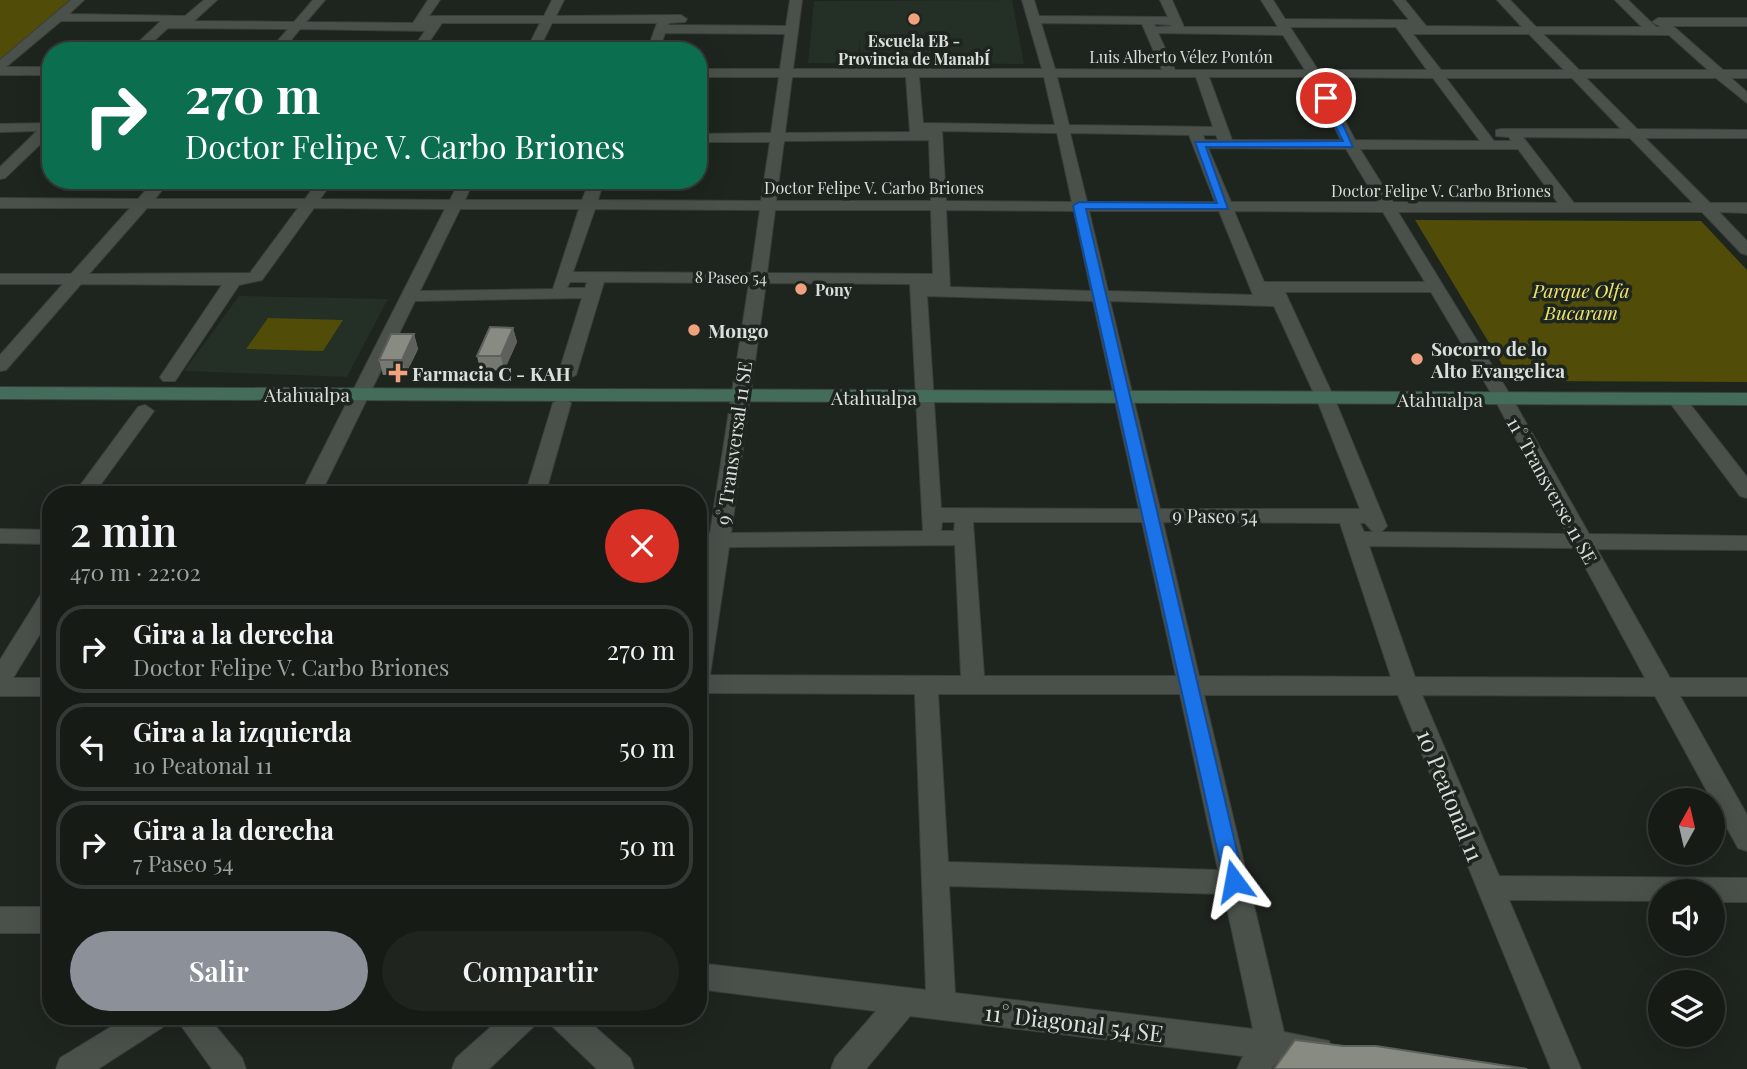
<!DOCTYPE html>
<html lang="es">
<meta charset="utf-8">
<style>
:root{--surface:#161b16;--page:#1f241f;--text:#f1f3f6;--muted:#9ea1a1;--line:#353935;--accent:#8c9099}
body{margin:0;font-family:"Playfair Display",serif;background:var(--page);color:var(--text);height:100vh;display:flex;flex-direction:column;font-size:26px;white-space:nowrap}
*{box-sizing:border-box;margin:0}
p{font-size:23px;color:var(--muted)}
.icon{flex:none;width:38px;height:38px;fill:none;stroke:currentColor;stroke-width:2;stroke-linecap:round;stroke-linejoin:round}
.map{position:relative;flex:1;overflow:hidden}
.drawer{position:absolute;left:42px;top:486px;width:665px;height:539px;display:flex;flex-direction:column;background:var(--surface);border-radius:28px;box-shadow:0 7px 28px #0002,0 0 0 2px var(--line)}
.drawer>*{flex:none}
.top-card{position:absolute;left:42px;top:42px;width:665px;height:147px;border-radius:28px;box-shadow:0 7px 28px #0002,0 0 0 2px var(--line);background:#0b6e4f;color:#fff;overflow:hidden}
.needle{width:46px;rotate:8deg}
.controls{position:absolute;left:1648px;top:788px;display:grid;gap:14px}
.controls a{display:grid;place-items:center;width:77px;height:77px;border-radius:50%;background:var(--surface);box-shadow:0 7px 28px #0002,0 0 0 2px var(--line);font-size:35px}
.pin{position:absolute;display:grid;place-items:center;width:60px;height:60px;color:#fff;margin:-30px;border:4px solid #fff;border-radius:50%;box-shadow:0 2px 7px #0007}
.me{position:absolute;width:77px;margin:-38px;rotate:347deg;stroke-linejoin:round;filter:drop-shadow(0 0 5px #0008)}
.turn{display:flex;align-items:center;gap:24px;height:147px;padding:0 28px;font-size:32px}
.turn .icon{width:91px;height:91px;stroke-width:2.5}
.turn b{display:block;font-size:49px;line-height:60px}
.round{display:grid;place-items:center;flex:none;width:74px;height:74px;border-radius:37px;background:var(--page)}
.headline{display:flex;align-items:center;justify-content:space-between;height:119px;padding:0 28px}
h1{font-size:42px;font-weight:600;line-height:52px}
.cta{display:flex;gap:14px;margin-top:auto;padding:14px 28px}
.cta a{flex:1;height:80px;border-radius:42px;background:var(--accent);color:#fff;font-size:28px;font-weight:600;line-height:80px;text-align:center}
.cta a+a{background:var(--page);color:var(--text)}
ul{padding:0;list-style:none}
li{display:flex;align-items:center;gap:21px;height:88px;margin:0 14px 10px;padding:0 14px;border:4px solid var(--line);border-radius:28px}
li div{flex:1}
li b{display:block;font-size:26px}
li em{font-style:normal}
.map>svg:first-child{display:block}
</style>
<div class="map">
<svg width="1747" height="1069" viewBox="0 0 1747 1069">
<rect width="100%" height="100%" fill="#1e241e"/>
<!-- built -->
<path fill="#242f25" d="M1012 0 1024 64 860 63V37L858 64 808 63 814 1Z
M239 296 388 299 347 377 184 371Z"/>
<!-- green -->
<path fill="#514d08" d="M0 0H77L0 64Z
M1415 220 1701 221 1747 270V382L1512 381Z
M268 318 343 320 323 351 246 349Z"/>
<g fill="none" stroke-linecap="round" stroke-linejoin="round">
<!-- street casing -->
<g stroke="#3a3f3b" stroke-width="2">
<path id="street" d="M71 0H84L69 14 185 16 204 0H217L194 21 294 22 313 0H325L306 22 413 23 428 0H440L429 16H544L552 0H564L556 16 681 15 687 19 685 22 669 23 668 25 786 26 790 0H802L793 69H1042L1022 0H1034L1039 16 1168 17 1160 0H1172L1184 27H1278L1261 0H1273L1285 19 1409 20 1393 0H1405L1426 26 1522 27 1497 0H1510L1536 27H1642L1615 0H1628L1656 27H1661L1652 22 1658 18H1747V26H1673L1723 70H1747V78H1731L1747 92V103L1716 78H1586L1637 129 1747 130V138H1645L1710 203H1747V213L1719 212 1747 241V255L1741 253 1702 212H1398L1512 398 1589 534 1747 536V550L1597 549 1670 678H1747V696H1680L1747 815V851L1738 848 1655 696 1422 695 1499 876 1747 878V902H1713V891H1661V901L1509 900 1581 1069H1551L1398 695H1204L1284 1032 1329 1041 1333 1051 1329 1061 1318 1066 1278 1061 1271 1069H1237L1243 1056 910 1016 866 1069H831L835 1058 876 1011 698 989V963L926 990 915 694 698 693V605L708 547H698V533H710L749 283 604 282 576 375 567 380 558 375 582 298 415 301 320 495H300L445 209 314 208 262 280 239 285 175 381H163L160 377 222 285 81 284 6 370 0 371V355L63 284H0V274H71L130 208H0V198L138 199 155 180H170L155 199H305L319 180H334L320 199 450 200 460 180H474L465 200H582L590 180H604L598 200 761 201 770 142H698V134L771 133 779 77H698V69H780L785 34 665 33 659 51H647L657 23H552L538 51H526L540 23H442L423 51H411L425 31 300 29 282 51H269L288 29 168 28 143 51H129L161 21H61L6 67H51V75H0V60ZM1041 23 1142 24 1162 70 1055 69ZM1154 24 1171 25 1172 26 1156 27ZM1290 27H1396L1427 70H1318ZM1158 33 1283 35 1305 70H1175ZM1413 34H1529L1564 70H1441ZM1543 34 1669 35 1708 70H1579ZM792 77H906L910 132 785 133ZM919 77H1044L1055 125 923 123ZM1057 77H1196L1213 127 1069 125ZM1209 77H1309L1341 140H1232ZM1322 77 1433 78 1480 141 1355 140ZM1446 78H1572L1621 129H1501L1496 130V136L1509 137 1511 141H1494ZM942 131 1057 133 1072 202 946 201ZM1070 133 1189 135 1215 202H1087ZM1203 135H1216L1218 140H1205ZM1523 137 1630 138 1693 203H1574ZM929 140 931 201H776L784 141ZM1208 148 1346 149 1378 202H1231ZM1360 149H1518L1558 203 1393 202ZM147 208H298L250 273 89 274ZM460 209H579L553 289 420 291ZM595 209 760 210 751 273 573 272ZM775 210H931L933 274 767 273ZM946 210 1074 211 1091 291 950 287ZM1089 211H1219L1253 295 1108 291ZM1234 211 1383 212 1425 282H1264ZM570 282H587L585 288H567ZM766 283 910 284 923 531 731 533ZM1285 292H1431L1494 398 1567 534 1381 532 1387 526 1335 400ZM927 296 1093 301 1139 509 941 508ZM1110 301 1274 306 1317 400 1360 509H1160ZM942 522H955L954 531H941ZM973 522H1142L1176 676H984ZM1163 522 1340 523 1391 677 1199 676ZM1360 523H1365L1373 532H1364ZM955 545 961 676 710 675 729 547ZM1369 546 1575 548 1645 678 1415 677ZM938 694H1180L1218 870 948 862ZM949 886 1224 894 1253 1029 955 993Z
M51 123V134L5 178 0 179V167L37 131 0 132V124Z
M1676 393 1683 395 1747 477V498L1740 496 1667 399Z
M562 397 571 403 545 495H525L553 403Z
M145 405 154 411 93 495H73L138 407Z
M0 529 51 530V544L0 543Z
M51 589V616L13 678H51V696H0V660L43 591Z
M0 907H51V933H0Z
M127 1017H168L163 1027 98 1069H56L60 1058Z
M175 1017H208L242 1058 246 1069H212Z
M502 1017H538L533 1027 489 1069H452L456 1058Z
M548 1017H584L630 1058 634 1069H597L553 1027Z"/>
</g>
<!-- secondary casing -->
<g stroke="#3a3f3b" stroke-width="2">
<path id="secondary" d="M0 387 1747 393V405L0 399Z"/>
</g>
<!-- street -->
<use href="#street" fill="#4a514a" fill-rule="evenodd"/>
<!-- secondary -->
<use href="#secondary" fill="#436c5b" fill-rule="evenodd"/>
</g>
<!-- wall -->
<path fill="#747870" d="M513 328 517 342 504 371 480 370 477 356Z
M414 334 418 349 406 374 383 375 379 360Z"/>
<!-- shaded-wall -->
<path fill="#5e615b" d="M513 328 517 342 504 371 501 356Z
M414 334 418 349 406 374 402 360Z"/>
<!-- building -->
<path fill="#878b82" stroke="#5e615b" stroke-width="2" d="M490 327 513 328 501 356H477Z
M391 334H414L402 360H379Z
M1295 1040 1344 1046H1376L1527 1069H1274Z"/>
<!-- route -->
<path fill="#1a73e8" stroke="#114b97" stroke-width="2" d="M1326 95 1331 98 1353 147H1206L1228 209H1086L1244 881 1241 888 1234 891 1227 888 1224 881 1073 206 1079 202 1217 203 1195 142 1343 141 1321 98Z"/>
<!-- markers -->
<g fill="#f1a17d" stroke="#1e241e" stroke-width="2.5">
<circle cx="914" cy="19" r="7"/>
<circle cx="801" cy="289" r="7"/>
<circle cx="694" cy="330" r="7"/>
<circle cx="1417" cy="359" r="7"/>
<path d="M394.5 362.5h7v7h7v7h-7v7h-7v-7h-7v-7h7z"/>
</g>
<g text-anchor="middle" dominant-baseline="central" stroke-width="7" stroke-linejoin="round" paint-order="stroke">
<!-- far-poi labels -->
<g font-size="16" font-weight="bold" fill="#dadfdb" stroke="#1e241e">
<text x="914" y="40">Escuela EB -<tspan x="914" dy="18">Provincia de ManabÍ</tspan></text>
<text x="815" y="289" text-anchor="start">Pony</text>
</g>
<!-- far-street labels -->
<g font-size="16" fill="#dadfdb" stroke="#1e241e">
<text x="1181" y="56">Luis Alberto Vélez Pontón</text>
<text x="874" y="187">Doctor Felipe V. Carbo Briones</text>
<text x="1441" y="190">Doctor Felipe V. Carbo Briones</text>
<text transform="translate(731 277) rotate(1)">8 Paseo 54</text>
</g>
<!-- park labels -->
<g font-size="19" font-style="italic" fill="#ece46c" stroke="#1e241e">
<text x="1581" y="290">Parque Olfa<tspan x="1581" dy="22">Bucaram</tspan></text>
</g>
<!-- poi labels -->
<g font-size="19" font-weight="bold" fill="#dadfdb" stroke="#1e241e" text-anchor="start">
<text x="708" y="330">Mongo</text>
<text x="1431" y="348">Socorro de lo<tspan x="1431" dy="22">Alto Evangelica</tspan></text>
<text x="412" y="373">Farmacia C - KAH</text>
</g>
<!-- street labels -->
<g font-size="19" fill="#dadfdb" stroke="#1e241e">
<text x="307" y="394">Atahualpa</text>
<text x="874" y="397">Atahualpa</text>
<text x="1440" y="399">Atahualpa</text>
<text transform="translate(733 443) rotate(-82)">9° Transversal 11 SE</text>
<text transform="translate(1553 490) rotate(61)">11° Transverse 11 SE</text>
<text transform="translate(1215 515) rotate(1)">9 Paseo 54</text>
</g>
<!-- near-street labels -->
<g font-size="23" fill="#dadfdb" stroke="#1e241e">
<text transform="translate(1451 795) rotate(68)">10 Peatonal 11</text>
<text transform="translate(1074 1022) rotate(7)">11° Diagonal 54 SE</text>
</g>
</g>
</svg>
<div class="controls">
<a><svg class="needle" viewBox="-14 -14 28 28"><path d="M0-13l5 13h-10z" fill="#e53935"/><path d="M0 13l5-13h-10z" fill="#9ea1a1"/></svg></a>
<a><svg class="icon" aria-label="sound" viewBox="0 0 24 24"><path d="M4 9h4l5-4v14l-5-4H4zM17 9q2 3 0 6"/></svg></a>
<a><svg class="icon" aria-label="layers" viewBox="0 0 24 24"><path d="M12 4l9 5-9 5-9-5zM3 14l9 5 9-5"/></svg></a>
</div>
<div class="pin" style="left:1326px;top:98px;background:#d93025"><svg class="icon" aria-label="arrive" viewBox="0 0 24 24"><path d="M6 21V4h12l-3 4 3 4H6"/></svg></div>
<svg class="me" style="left:1234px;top:881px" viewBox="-20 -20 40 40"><path d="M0-17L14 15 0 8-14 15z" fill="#1a73e8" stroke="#fff" stroke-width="4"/></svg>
<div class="top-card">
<div class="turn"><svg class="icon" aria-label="right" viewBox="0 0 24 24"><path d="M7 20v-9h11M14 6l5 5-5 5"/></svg><div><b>270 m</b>Doctor Felipe V. Carbo Briones</div></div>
</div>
<section class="drawer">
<div class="headline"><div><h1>2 min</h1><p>470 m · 22:02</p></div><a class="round" style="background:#d93025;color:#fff"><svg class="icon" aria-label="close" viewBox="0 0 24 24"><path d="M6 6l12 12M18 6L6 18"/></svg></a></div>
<ul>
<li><svg class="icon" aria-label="right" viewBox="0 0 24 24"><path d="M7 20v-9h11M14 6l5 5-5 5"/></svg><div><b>Gira a la derecha</b><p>Doctor Felipe V. Carbo Briones</p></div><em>270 m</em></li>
<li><svg class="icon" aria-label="left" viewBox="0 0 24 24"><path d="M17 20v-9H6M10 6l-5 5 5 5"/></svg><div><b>Gira a la izquierda</b><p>10 Peatonal 11</p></div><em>50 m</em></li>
<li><svg class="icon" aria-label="right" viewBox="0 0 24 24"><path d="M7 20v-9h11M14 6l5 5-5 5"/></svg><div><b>Gira a la derecha</b><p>7 Paseo 54</p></div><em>50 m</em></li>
</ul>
<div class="cta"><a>Salir</a><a>Compartir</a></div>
</section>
</div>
